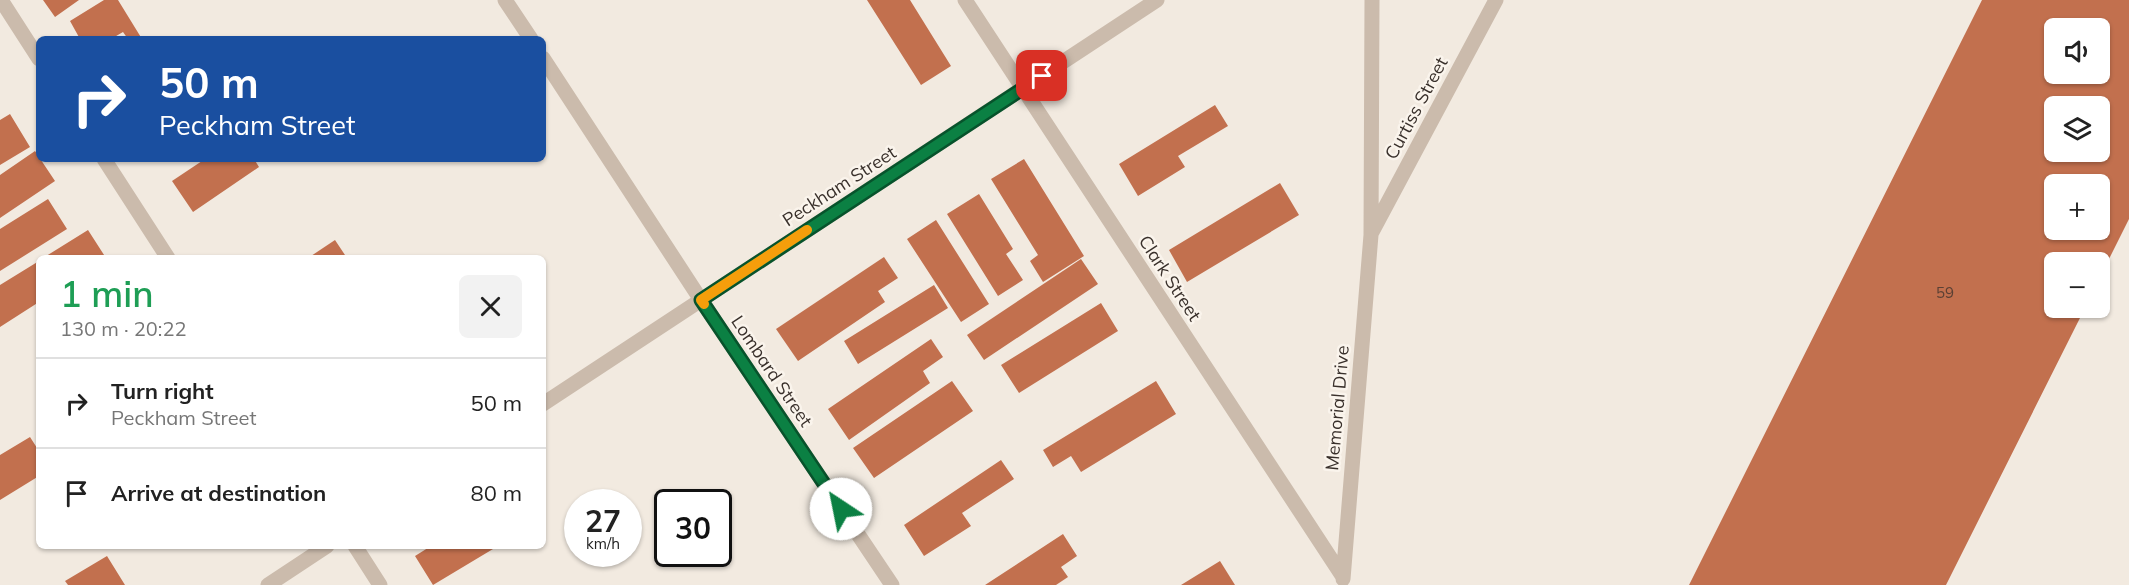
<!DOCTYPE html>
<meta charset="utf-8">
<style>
:root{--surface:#fff;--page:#f2f2f2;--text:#222;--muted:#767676;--line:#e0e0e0}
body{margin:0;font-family:Mulish,sans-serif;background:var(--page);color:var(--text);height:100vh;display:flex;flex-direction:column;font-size:22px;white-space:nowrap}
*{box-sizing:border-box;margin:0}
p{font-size:20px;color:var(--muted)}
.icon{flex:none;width:33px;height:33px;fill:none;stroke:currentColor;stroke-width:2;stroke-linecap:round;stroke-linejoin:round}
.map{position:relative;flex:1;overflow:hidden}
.panel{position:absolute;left:36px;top:255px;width:510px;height:294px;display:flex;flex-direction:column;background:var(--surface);border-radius:9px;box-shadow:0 2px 4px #0004}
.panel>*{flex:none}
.hud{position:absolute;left:36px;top:36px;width:510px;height:126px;border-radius:9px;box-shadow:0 2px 4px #0004;background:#1a4fa0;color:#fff;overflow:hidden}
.buttons{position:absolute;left:2044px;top:18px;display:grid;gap:12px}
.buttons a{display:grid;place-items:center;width:66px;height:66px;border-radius:9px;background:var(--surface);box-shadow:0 2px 4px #0004;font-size:30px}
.speed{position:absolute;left:564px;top:489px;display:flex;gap:12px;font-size:30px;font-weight:700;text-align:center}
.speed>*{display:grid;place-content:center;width:78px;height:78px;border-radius:50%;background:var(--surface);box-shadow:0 2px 4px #0004;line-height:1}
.speed small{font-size:15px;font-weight:400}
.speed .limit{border:3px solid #111;border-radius:9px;background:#fff;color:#111}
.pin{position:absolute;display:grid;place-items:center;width:51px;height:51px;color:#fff;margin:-26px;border-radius:12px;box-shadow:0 3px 9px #0006}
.me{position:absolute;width:66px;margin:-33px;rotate:326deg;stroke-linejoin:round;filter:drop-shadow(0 0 4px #0008)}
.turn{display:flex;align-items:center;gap:21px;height:126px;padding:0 24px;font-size:27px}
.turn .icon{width:78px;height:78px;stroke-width:2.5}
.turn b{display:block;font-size:42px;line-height:51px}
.round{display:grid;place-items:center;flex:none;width:63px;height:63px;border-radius:9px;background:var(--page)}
.head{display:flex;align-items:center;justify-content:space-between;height:102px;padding:0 24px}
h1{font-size:36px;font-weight:600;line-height:45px;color:#1e9e55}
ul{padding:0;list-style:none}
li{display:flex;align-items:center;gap:18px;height:90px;padding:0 24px;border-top:2px solid var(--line)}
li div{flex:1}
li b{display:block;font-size:22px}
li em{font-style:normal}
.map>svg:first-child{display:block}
</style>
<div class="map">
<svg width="2129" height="585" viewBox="0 0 2129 585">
<rect width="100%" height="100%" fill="#f2eae0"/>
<!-- building -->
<path fill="#c2704e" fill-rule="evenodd" d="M43 0H79L55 17Z
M104 0H118L142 39H128L123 32 111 39H80L70 21Z
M867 0H910L951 66 921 85Z
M1982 0H2129V219L2100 277V262H2055V308H2085L1946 585H1689ZM2055 28H2100V74H2055ZM2055 106H2100V152H2055ZM2055 184H2100V230H2055Z
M1215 105 1228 126 1178 156 1185 167 1138 196 1119 164Z
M10 114 30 147 0 165V120Z
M35 151 55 181 0 218V175Z
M205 159H254L259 167 193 212 172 181Z
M1024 159 1084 256 1043 282 1030 261 1038 255 991 179Z
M1280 183 1299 215 1187 282 1169 250Z
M979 194 1013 249 1006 254 1023 280 998 296 947 214Z
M48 199 67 229 0 271V229Z
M936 220 989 304 961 322 907 239Z
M88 230 106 258H43Z
M335 240 347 258H308Z
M884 257 898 278 878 291 885 302 798 361 776 329Z
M1081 259 1098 284 984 360 967 335Z
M39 261V302L0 327V285Z
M934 285 948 308 858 364 844 341Z
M1101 303 1118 331 1019 393 1001 365Z
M931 339 943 357 923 371 930 383 849 440 828 409Z
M952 381 973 411 874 478 853 448Z
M1156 381 1176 414 1081 472 1071 456 1053 467 1043 450Z
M30 437 39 451V476L0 500V455Z
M1001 460 1014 479 962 513 971 526 924 556 904 525Z
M1063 534 1077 556 1061 567 1068 577 1056 585H985Z
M431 546H491L493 549 433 585 415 556Z
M107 556 125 585H68L65 581Z
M1220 561 1235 585H1181Z"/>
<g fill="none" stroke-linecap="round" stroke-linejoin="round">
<!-- minor -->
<path stroke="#cbbbac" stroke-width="15" d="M1 0 39 59
M505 0 531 39
M965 0 1343 577
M543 58 701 300 892 585
M104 159 168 258
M1372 232 1496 0
M543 404 1157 0
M355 546 380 585
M1343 579 1371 235 1372 0
M268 585 327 546"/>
</g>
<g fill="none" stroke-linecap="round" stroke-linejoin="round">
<!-- route casing -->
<g stroke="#07532c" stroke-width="15">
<path id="route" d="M841 509 701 300 1042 76"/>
</g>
<!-- route -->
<use href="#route" stroke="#0b8043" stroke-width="10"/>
<!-- slow -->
<path stroke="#f59e0b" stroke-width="10" d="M704 304 701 300 807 230"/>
</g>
<g text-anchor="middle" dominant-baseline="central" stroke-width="5" stroke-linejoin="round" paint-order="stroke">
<!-- number labels -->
<g font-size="15" fill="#5b4034">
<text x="1945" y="292">59</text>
</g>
<!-- street labels -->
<g font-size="18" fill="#39302b" stroke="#faf4ec">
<text transform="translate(1416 108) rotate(-62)">Curtiss Street</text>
<text transform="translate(839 186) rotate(-33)">Peckham Street</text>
<text transform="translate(1170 278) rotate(57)">Clark Street</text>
<text transform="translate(772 371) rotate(56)">Lombard Street</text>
<text transform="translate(1337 408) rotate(-85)">Memorial Drive</text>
</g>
</g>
</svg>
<div class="buttons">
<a><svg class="icon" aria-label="sound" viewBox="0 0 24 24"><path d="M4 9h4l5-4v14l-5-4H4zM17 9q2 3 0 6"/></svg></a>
<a><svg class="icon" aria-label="layers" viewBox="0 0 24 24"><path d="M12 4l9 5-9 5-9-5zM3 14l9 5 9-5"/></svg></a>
<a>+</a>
<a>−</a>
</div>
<div class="speed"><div>27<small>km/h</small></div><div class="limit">30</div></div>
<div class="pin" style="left:1042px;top:76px;background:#d93025"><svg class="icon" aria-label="arrive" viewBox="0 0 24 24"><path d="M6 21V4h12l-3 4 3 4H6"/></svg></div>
<svg class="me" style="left:841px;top:509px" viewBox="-20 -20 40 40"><circle r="19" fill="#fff"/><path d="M0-13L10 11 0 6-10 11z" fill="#0b8043"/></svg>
<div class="hud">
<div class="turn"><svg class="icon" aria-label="right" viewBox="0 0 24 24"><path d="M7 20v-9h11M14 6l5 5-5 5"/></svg><div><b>50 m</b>Peckham Street</div></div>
</div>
<section class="panel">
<div class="head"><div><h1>1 min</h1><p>130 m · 20:22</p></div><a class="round"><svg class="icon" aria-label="close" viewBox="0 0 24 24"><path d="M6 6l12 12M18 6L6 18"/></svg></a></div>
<ul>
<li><svg class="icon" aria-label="right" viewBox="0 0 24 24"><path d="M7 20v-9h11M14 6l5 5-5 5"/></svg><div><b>Turn right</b><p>Peckham Street</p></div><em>50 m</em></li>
<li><svg class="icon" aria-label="arrive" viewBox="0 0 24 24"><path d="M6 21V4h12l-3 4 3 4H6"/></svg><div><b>Arrive at destination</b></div><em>80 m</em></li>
</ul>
</section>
</div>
